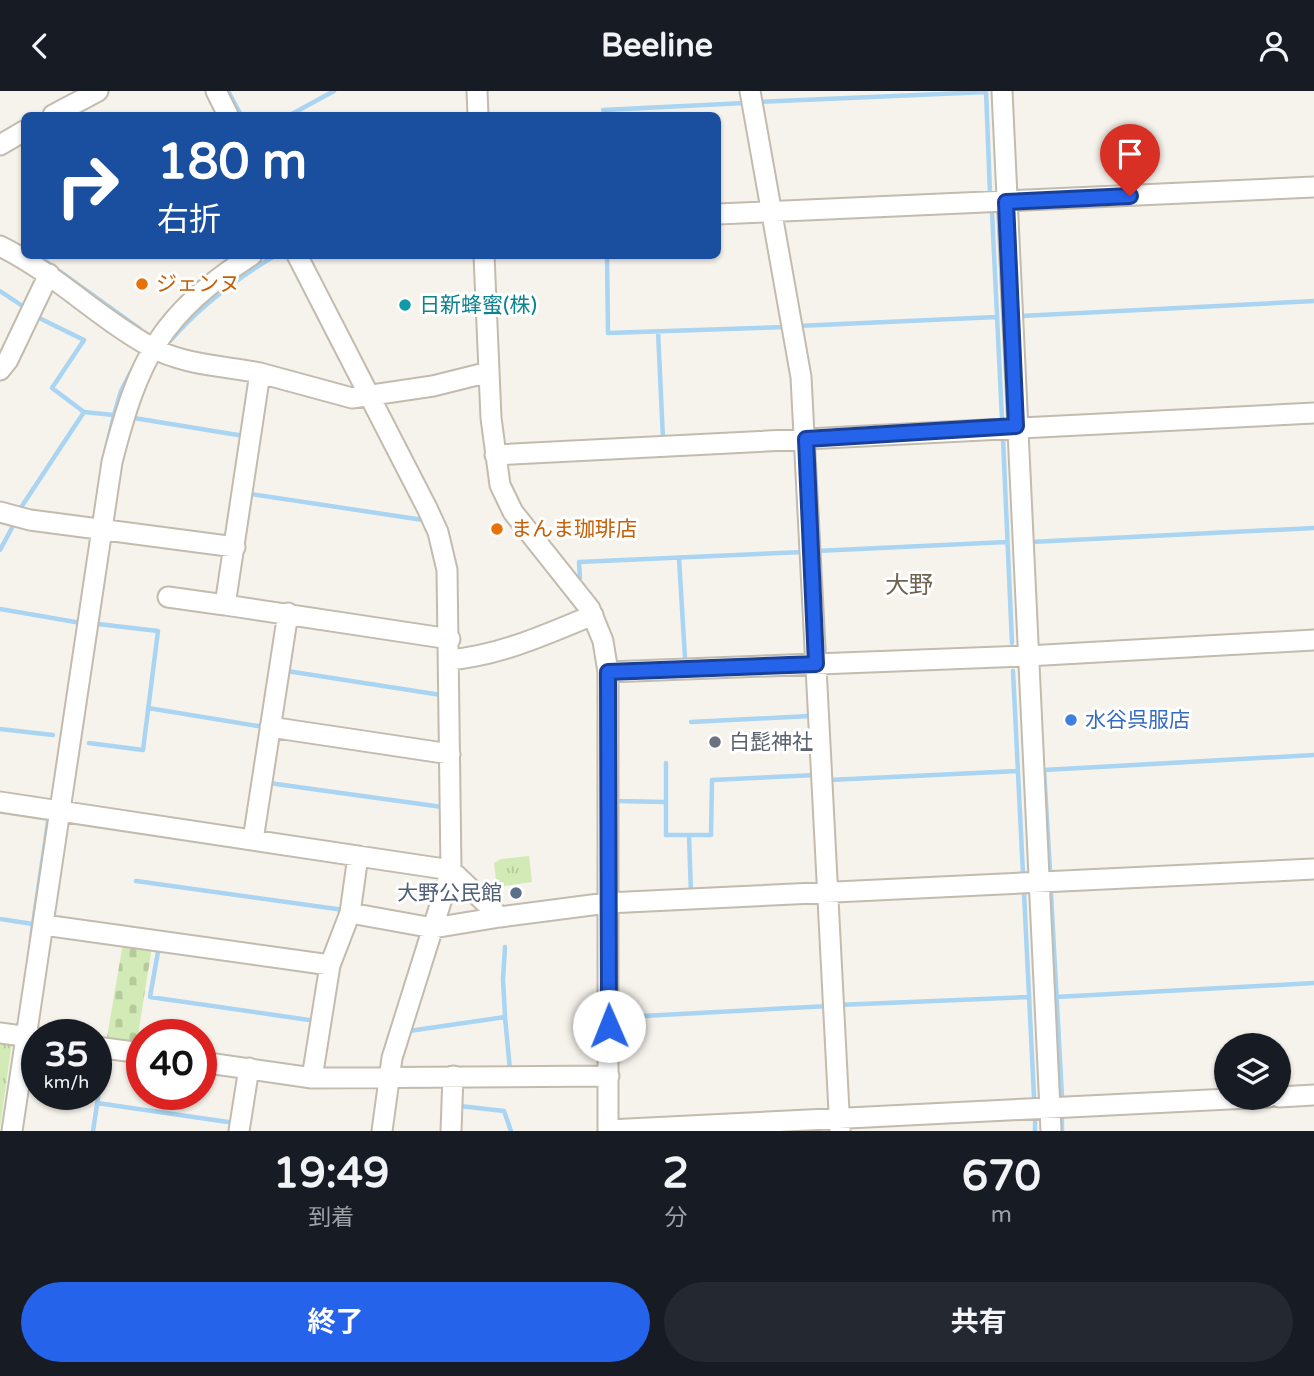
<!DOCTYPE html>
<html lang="ja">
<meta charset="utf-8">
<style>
:root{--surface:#171b24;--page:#242831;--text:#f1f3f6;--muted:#9ea1a6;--accent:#2563eb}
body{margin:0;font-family:"Varela Round","Noto Sans JP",sans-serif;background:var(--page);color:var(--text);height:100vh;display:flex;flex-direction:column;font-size:26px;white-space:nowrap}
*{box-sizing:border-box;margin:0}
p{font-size:23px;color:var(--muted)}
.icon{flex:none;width:38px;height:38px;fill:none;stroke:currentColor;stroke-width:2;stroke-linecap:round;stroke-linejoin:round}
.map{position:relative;height:1040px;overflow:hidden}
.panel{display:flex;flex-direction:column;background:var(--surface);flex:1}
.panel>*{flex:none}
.hud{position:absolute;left:21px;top:21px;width:700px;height:147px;border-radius:10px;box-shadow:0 2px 5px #0004;background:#1a4fa0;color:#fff;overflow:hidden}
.buttons{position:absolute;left:1214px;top:942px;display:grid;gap:14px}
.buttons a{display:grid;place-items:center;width:77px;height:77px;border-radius:50%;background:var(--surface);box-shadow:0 2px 5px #0004;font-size:35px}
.speed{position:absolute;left:21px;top:928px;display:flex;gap:14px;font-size:35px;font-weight:700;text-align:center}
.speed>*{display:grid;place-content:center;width:91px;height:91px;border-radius:50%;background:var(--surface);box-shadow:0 2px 5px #0004;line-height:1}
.speed small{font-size:18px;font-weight:400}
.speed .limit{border:10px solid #d22;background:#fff;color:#111}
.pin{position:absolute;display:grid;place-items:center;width:60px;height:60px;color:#fff;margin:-72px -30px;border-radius:50% 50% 50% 0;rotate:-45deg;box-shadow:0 0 7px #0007}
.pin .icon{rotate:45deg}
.me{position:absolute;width:77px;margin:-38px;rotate:359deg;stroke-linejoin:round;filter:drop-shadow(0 0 5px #0008)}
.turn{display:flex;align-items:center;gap:24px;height:147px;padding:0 21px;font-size:32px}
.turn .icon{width:91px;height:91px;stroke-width:2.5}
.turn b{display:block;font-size:49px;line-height:60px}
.eta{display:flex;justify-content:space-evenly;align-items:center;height:119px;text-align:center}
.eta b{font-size:42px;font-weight:700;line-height:49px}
.primary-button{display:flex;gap:14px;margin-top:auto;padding:14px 21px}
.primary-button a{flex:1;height:80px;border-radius:42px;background:var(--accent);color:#fff;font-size:28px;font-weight:700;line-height:80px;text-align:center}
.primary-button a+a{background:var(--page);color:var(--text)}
header{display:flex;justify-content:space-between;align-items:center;height:91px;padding:0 21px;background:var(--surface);font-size:32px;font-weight:700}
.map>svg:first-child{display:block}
</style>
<header><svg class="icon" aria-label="back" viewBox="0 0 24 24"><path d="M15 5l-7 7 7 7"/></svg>Beeline<svg class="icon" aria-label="person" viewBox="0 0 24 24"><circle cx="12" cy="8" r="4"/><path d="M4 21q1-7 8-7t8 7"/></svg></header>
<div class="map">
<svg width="1314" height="1040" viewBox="0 0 1314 1040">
<defs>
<pattern id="grass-tufts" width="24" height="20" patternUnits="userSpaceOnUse" patternTransform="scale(1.75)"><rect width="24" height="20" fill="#d2eab5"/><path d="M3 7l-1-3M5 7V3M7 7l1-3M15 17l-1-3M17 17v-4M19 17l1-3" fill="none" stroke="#b6ca9c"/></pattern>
<pattern id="cemetery-stones" width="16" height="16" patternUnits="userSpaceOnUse" patternTransform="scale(1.75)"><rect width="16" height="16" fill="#d2eab5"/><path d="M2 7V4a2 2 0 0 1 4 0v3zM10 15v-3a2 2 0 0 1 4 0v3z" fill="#b6ca9c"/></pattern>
</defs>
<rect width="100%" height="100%" fill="#f6f3ec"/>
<!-- grass -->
<path fill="url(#grass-tufts)" d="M529 765 532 791 497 796 494 772 501 768Z
M0 949 12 951 0 1037Z"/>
<!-- cemetery -->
<path fill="url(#cemetery-stones)" d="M123 852 152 856 136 956 106 952Z"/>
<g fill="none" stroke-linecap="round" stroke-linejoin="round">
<!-- stream -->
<path stroke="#a9d4f2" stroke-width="4.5" d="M228 0 241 24
M986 0 990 102
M757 11 986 1
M603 19 745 12
M290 24 334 0
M992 121 1002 328
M37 164 140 238
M607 164 608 242 785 236
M0 200 27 218
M1021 225 1314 210
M797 235 997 226
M658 240 663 348
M170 250C201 214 236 188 276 164
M84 321 114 324 121 300 134 275
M134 327 244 345
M1003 348 1012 552
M106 359 114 324
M251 403 423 429
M20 418 84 321 52 297 84 249 35 225
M1031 451 1314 437
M0 459 14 433
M816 460 1007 451
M679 467 685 567
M580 487 579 471 804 461
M0 518 81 532
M287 580 441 604
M1013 580 1023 783
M148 617 264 636
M691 631 809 625
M0 638 53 644
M89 652 143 659 158 540 98 533
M666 672V744H711L712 689 817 684
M829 689 1018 680
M269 692 442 716
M616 706V710L665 711
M689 744 691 803
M1050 780 1044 679 1314 664
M136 790 344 819
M1024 802 1034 1006
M1051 802 1062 1006
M0 828 33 833 31 850
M33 833 48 731
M159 855 150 906 316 930
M505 856 503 888 505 925
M1056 906 1314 892
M838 914 1028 906
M624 926 829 915
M409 940 505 926 510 979
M97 1012 235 1032
M460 1015 504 1020 511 1040
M1062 1028V1040
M1035 1031V1040
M93 1040 105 961"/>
<!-- minor casing -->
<g stroke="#c2bbae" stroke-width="23">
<path id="minor" d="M216 0 228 24
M477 0 478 24
M750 0 801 286 840 1040
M1002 0 1051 1040
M53 24 98 0
M0 54 24 40
M718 123 1314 96
M0 155C55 182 98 227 151 256 183 274 225 275 260 282
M297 164 427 417 438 441 447 479 451 779 392 967 382 1040
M484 164 491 327 500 394 513 421 590 518 603 550 608 581V1040
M0 279 8 269 49 183
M495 364 1314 322
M0 421 30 429 235 456
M168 506 225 514
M450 548 225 514 260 282 352 307 433 295 489 281
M449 569C501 564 545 544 593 524
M608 581 1027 565 1314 549
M270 636 450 663
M0 711 451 779 500 826 607 812 1314 778
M253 749 288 522
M350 822 358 765
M44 834 330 874
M0 942 36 947
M96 956 142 962
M201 971 312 987 609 985
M312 987 330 874 350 822 433 837 500 826
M1279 1006 1314 1004
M608 1039 1269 1006
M12 1040 112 371C139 266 160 224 252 164
M239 1040 249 977
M451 1040 453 985"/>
</g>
<!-- minor -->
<use href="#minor" stroke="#fff" stroke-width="19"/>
</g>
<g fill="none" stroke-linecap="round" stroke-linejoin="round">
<!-- route casing -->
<g stroke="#184099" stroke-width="18">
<path id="route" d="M609 935 608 581 816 573 806 348 1016 335 1006 111 1130 105"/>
</g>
<!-- route -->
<use href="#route" stroke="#2563eb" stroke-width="12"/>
</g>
<!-- markers -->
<g fill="#e8710a" stroke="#fff" stroke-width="2.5">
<circle cx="142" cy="193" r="7"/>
<circle cx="497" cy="438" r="7"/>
</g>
<circle fill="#0f9aa8" stroke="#fff" stroke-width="2.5" cx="405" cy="214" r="7"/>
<circle fill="#3f7fe0" stroke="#fff" stroke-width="2.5" cx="1071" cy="629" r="7"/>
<circle fill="#6b7280" stroke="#fff" stroke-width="2.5" cx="715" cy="651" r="7"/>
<circle fill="#5c6f8a" stroke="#fff" stroke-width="2.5" cx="516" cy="802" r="7"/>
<g text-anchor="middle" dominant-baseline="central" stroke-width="6" stroke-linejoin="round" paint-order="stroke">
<!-- food labels -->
<g font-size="21" fill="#c56008" stroke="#fff" text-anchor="start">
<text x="156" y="193">ジェンヌ</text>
<text x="511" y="438">まんま珈琲店</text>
</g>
<!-- culture labels -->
<g font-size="21" fill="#0d838f" stroke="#fff" text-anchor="start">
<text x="419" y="214">日新蜂蜜(株)</text>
</g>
<!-- shop labels -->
<g font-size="21" fill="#366cbe" stroke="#fff" text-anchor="start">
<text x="1085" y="629">水谷呉服店</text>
</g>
<!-- worship labels -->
<g font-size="21" fill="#5b616d" stroke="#fff" text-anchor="start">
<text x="729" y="651">白髭神社</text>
</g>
<!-- service labels -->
<g font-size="21" fill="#4e5e75" stroke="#fff" text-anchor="end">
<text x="502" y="802">大野公民館</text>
</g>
<!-- quarter labels -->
<g font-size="24" fill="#6e6250" stroke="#fff">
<text x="909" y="494">大野</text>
</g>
</g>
</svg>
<div class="buttons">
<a><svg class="icon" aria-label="layers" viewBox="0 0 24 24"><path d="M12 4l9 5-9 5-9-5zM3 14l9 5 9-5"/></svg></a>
</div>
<div class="speed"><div>35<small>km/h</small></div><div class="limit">40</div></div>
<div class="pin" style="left:1130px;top:105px;background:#d93025"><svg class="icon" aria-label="arrive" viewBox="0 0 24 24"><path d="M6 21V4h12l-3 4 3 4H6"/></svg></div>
<svg class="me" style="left:609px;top:935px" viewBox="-20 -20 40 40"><circle r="19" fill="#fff"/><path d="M0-13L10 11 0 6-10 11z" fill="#2563eb"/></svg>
<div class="hud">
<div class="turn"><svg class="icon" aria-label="right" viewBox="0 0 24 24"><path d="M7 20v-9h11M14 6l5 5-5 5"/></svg><div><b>180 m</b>右折</div></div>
</div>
</div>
<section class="panel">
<div class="eta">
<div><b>19:49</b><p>到着</p></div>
<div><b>2</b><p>分</p></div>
<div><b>670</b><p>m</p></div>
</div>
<div class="primary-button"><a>終了</a><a>共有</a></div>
</section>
